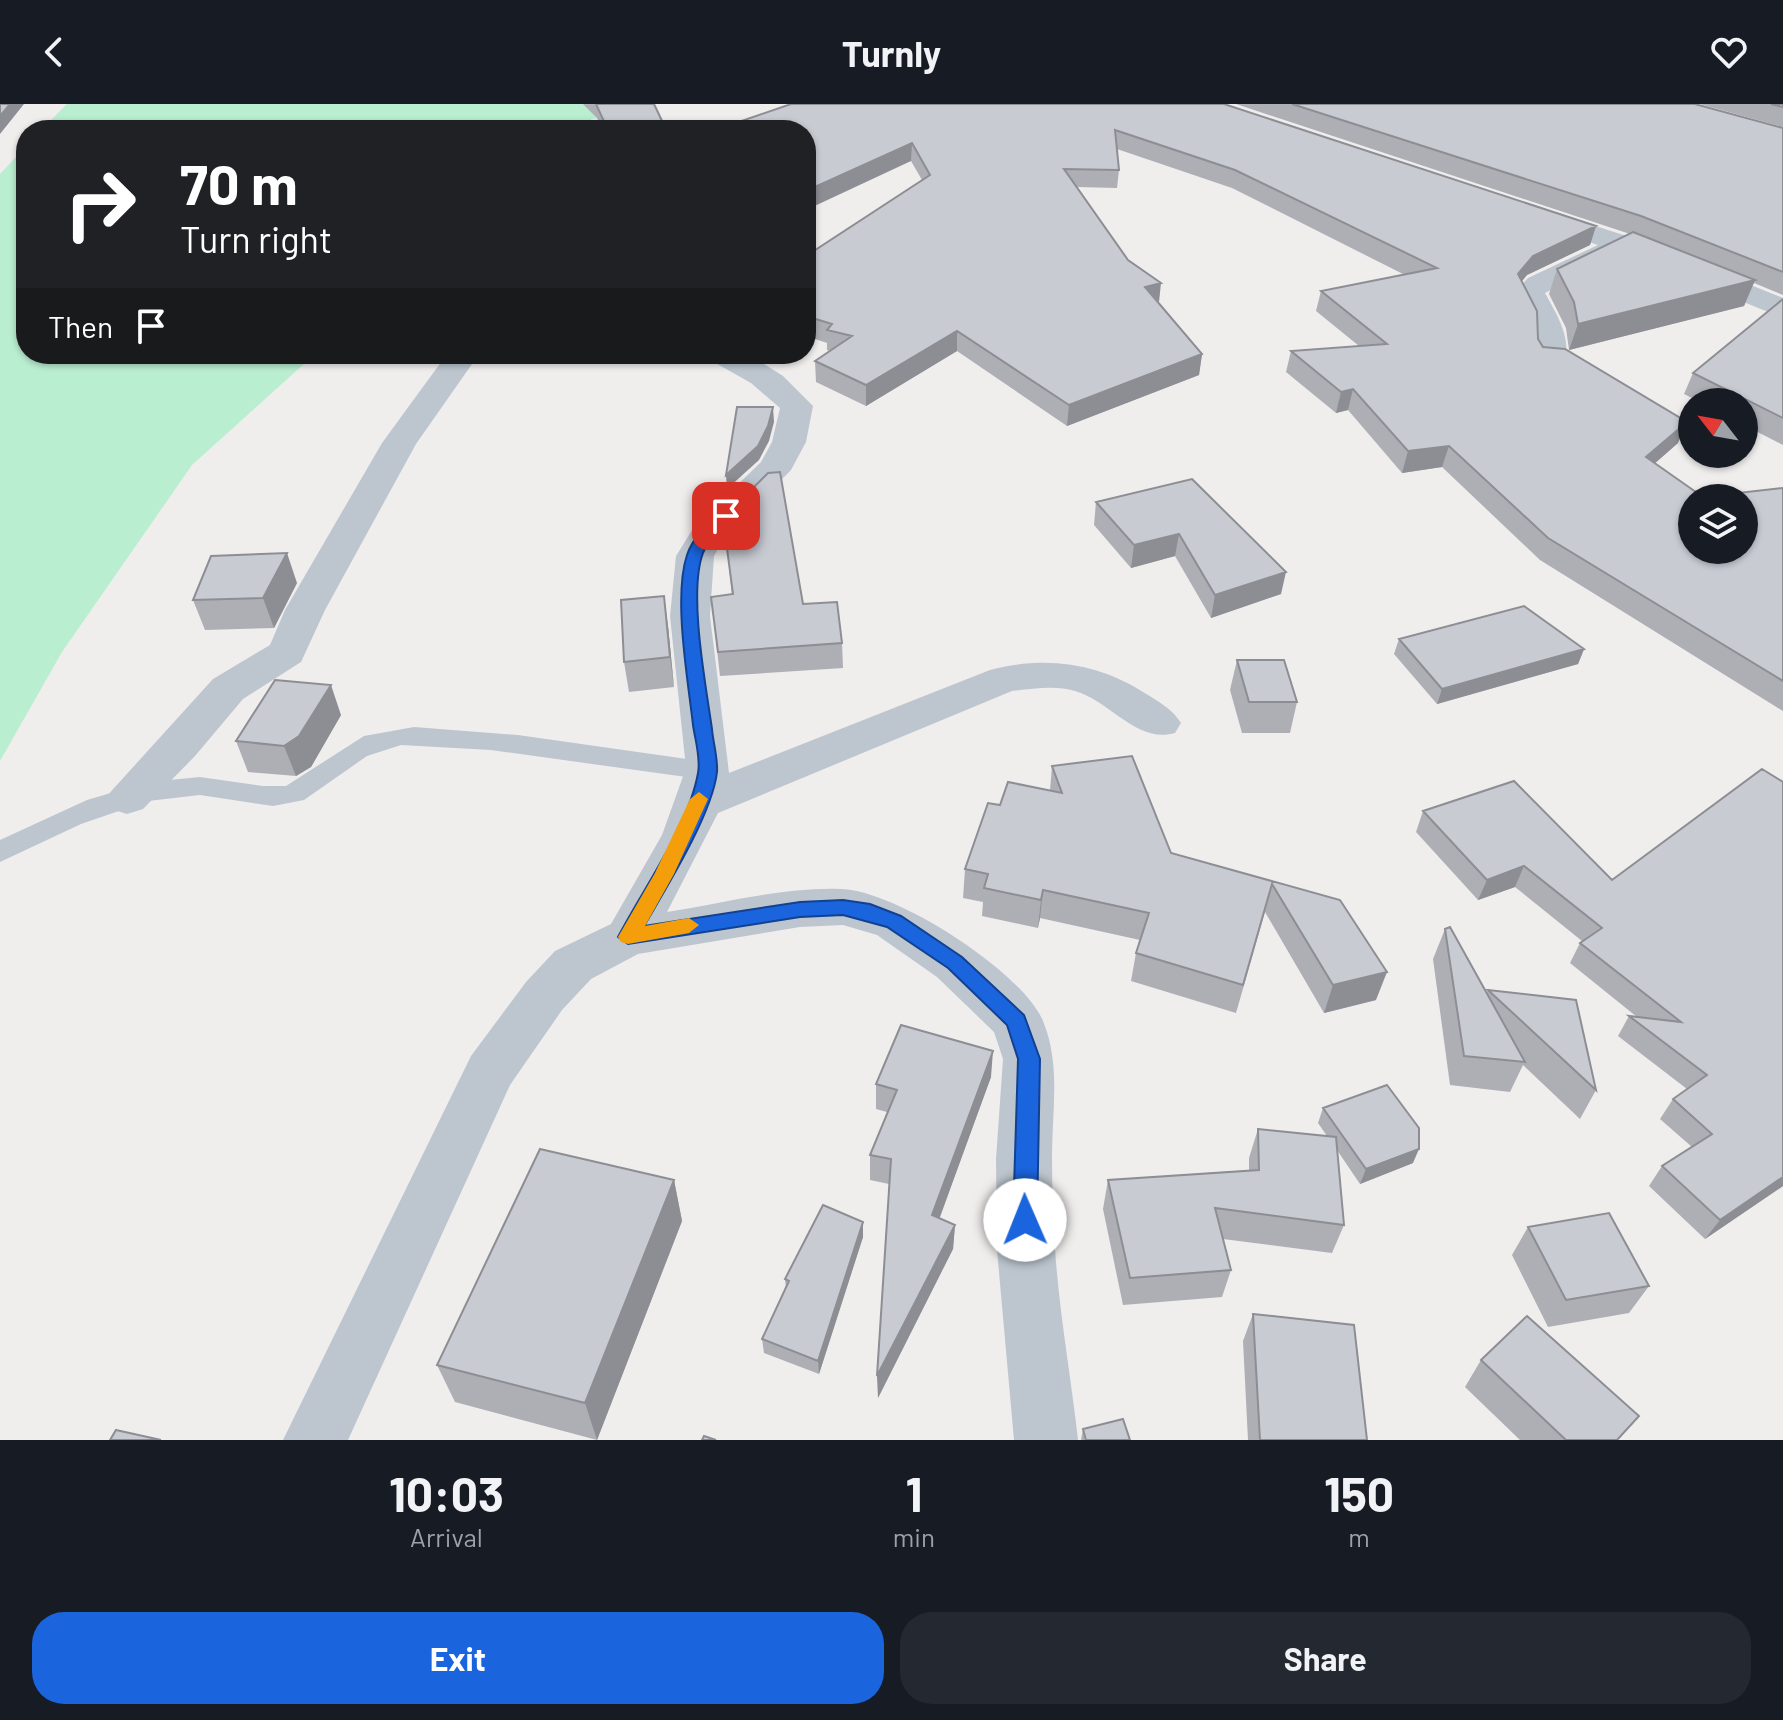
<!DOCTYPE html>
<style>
:root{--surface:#171b24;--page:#242831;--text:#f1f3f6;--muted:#9ea1a6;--accent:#1a64dd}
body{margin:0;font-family:Barlow,sans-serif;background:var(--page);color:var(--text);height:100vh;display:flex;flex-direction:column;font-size:30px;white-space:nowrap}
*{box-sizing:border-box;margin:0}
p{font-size:26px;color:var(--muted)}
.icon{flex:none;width:44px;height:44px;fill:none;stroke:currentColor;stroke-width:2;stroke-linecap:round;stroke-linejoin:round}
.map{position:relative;height:1336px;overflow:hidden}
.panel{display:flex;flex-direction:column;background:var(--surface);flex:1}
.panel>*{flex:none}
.banner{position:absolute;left:16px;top:16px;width:800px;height:244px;border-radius:32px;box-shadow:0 2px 6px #0004;background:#202124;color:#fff;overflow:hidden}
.needle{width:52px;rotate:301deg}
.buttons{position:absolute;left:1678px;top:284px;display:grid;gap:16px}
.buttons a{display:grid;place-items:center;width:80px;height:80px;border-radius:50%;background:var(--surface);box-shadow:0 2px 6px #0004;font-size:40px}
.pin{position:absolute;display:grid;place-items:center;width:68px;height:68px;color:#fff;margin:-34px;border-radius:16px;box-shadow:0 4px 12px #0006}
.me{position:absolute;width:88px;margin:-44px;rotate:359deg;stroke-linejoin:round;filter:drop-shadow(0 0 6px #0008)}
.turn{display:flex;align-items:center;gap:28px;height:168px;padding:0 32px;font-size:36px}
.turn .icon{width:104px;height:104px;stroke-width:2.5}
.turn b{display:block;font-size:56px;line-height:68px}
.then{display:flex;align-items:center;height:76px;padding:0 32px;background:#0003;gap:16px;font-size:30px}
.eta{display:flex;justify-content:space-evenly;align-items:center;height:136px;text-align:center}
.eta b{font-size:48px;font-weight:700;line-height:56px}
.action{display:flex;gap:16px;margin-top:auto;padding:16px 32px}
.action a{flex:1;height:92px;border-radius:32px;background:var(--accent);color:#fff;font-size:32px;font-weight:700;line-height:92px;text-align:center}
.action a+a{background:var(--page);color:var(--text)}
header{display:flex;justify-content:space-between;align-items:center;height:104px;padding:0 32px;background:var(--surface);font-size:36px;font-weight:700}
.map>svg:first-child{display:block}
</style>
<header><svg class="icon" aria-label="back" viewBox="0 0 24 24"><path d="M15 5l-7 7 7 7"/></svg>Turnly<svg class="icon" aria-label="heart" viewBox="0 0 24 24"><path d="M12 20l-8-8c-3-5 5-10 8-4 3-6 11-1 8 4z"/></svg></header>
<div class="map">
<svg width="1783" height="1336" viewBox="0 0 1783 1336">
<rect width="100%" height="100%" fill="#f0eded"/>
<!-- green -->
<path fill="#baeed1" d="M67 0H633L563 26H41Z
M26 42V250H315L192 361 62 548 0 657V70Z"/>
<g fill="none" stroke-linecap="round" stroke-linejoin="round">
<!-- lane -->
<path fill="#bdc6cf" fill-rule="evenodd" d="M414 623 518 631 708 658 717 661 721 667 717 673 708 676 491 646 401 641 367 652 304 696 273 702 200 691 148 697 81 720 0 758V736L87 696 148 678 200 673 263 682H286L364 632Z"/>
<!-- street -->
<path fill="#bdc6cf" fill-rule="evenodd" d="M1539 104 1633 134 1783 194V214L1622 149 1545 189C1556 209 1576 240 1561 262H1539L1534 255V226L1515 188 1528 174 1598 141 1529 118 1526 112 1529 106Z
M447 250H479L416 340 325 506 301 558 243 595 195 652 143 705 127 710 111 705 105 694 213 575 270 541 285 506 382 339Z
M707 250H748L783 272 813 302 806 338 791 366 724 434 714 452 710 512 729 669 990 566C1046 551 1100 559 1148 591 1161 599 1173 606 1181 619L1175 629C1137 640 1110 597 1075 587 1055 581 1032 585 1012 587L718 709 667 808C724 799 783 783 841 785 895 786 1022 867 1043 917 1061 961 1052 1006 1052 1053 1052 1083 1053 1114 1055 1144 1059 1208 1071 1272 1078 1336H1014L997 1146 996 1055 1003 955 994 928 937 873 877 831 843 821 800 823 638 850 591 875 562 906 510 981 348 1336H283L471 952 526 878 555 847 611 820 662 731 686 664 670 512 676 452 694 423 761 358 772 338 780 304 751 279 712 257Z"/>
</g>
<!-- wall -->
<path fill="#adafb5" d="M583 0H654L663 19 724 23 1224 0 1596 122 1590 141 1527 171 1522 177 1538 235 1543 243 1678 339 1655 359 1703 393 1783 384V607L1540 456 1442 363 1402 369 1348 306 1336 309 1286 268 1291 247 1359 242 1316 207 1321 187 1405 171 1232 84 1117 45 1119 66 1117 84 1077 83 1158 199 1202 250 1199 271 1067 322 957 247 866 302 816 278 815 257 830 247 827 246V239L806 232V152L922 76 911 57 806 26H602L597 14Z
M1236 0H1695L1783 24V191L1754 179 1744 202 1569 246 1566 224 1549 190 1557 165 1630 130Z
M1700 0H1783V23Z
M1783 195V341L1744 321V298H1700L1684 290 1693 269Z
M1192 375 1281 490 1211 514 1175 452 1131 464 1094 421 1096 398Z
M726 437 803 500 842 539 843 564 720 572 711 493 732 491Z
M297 479 274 524 205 526 193 496Z
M668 522 674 583 629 588 624 558Z
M1399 535 1584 545 1578 560 1437 600 1394 550Z
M1237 556 1297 598 1290 629H1242L1230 586Z
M341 611 311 663 296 672 248 668 236 637Z
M1052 662 1171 749 1340 796 1376 896 1324 909 1265 808 1236 909 1131 877 1136 849 1140 836 1040 814 1038 824 982 812 983 798 963 794 965 765 1050 686Z
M1423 707 1612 776 1783 1082 1705 1135 1649 1082 1662 1062 1692 1043 1660 1015 1673 995 1687 985 1618 932 1629 912 1637 913 1570 859 1580 839 1582 837 1515 783 1478 796 1416 728Z
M1445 825 1486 890 1488 886 1596 986 1580 1015 1523 961 1510 988 1450 981 1433 855Z
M991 973 939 1114 955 1121 953 1145 878 1294 889 1080 870 1076V1051L887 1008 876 1005V980Z
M1323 1004 1413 1059 1360 1080 1337 1046 1344 1121 1332 1149 1223 1135 1231 1166 1222 1193 1123 1201 1103 1105 1108 1076 1249 1066V1054L1258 1025 1327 1032 1318 1019Z
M674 1076 682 1117 597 1336 455 1298 437 1261Z
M863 1118V1133L819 1270 764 1249 762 1235 786 1185 785 1175Z
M1528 1123 1649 1182 1629 1209 1548 1223 1512 1151Z
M1253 1210 1367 1336H1248L1243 1237Z
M1481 1256 1619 1336H1520L1465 1283Z
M1083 1325 1130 1336H1081Z"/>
<!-- shaded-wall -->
<path fill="#8d8e94" d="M10 0H24L0 30V12Z
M912 39 911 57 806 106V87Z
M1596 122 1590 141 1527 171 1512 189 1518 170 1533 152Z
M1755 176 1744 202 1569 246 1578 220Z
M1161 179 1159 198 1145 183Z
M957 227V247L866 302V281Z
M1202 250 1199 271 1067 322 1069 301Z
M1353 285 1348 306 1336 309 1341 288Z
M773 303 774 318 769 337 759 356 727 385 726 371Z
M1687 318 1678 339 1637 375 1646 353Z
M1449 342 1442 363 1402 369 1408 347Z
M1179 430 1175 452 1131 464 1134 441Z
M287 449 297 479 274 524 263 494Z
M1286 468 1281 490 1211 514 1215 491Z
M664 492 668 522 674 583 670 553Z
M1584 545 1578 560 1437 600 1442 585Z
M331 581 341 611 311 663 296 672 284 642Z
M1524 762 1515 783 1478 796 1487 776Z
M1043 786 1040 814 1038 824 1041 796Z
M1387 868 1376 896 1324 909 1333 881Z
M993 947 991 973 932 1135V1111Z
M1419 1045 1413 1059 1360 1080 1366 1065Z
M1783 1073V1082L1705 1135 1720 1116Z
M674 1076 682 1117 597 1336 585 1299Z
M863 1118V1133L819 1270 818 1257Z
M955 1121 953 1145 878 1294 877 1272Z"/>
<!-- building -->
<path fill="#c9cbd3" stroke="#8d8e94" stroke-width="2" fill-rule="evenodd" d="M0 0H10L0 12Z
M596 0H654L663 19 724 23 791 0H1224L1596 122 1533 152 1518 170 1537 207 1538 235 1543 243 1565 245 1687 318 1646 353 1703 393 1783 384V577L1548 434 1449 342 1408 347 1353 285 1341 288 1291 247 1387 240 1321 187 1437 164 1235 66 1115 26 1119 66 1064 65 1128 156 1161 179 1145 183 1202 250 1069 301 957 227 866 281 815 257 852 232 827 226 832 220 806 212V152L930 71 912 39 806 87V26H608ZM1692 394H1744V446H1692Z
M1292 0H1695L1783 24V168L1641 112Z
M1771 0H1783V3Z
M1633 128 1755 176 1578 220 1574 198 1557 165Z
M1783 195V314L1693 269Z
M737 303H773L768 322 758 342 726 371Z
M780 368 803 500 837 498 842 539 718 548 711 493 733 490 723 414 768 369Z
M1192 375 1286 468 1215 491 1179 430 1134 441 1096 398Z
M287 449 263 494 193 496 211 452Z
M664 492 670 553 624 558 621 496Z
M1524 502 1584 545 1442 585 1399 535Z
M1237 556H1284L1297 598H1249Z
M275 576 331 581 299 632 284 642 236 637Z
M1132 652 1171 749 1340 796 1387 868 1333 881 1272 780 1243 881 1136 849 1149 809 1043 786 1041 796 984 784 988 770 965 765 988 699 1000 701 1008 678 1062 689 1052 662Z
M1762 665 1783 678V1073L1720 1116 1662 1062 1712 1030 1673 995 1707 971 1629 912 1681 918 1580 839 1602 824 1524 762 1487 776 1423 707 1514 677 1612 776Z
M1450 823 1525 958 1464 952 1445 825Z
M1488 886 1576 896 1596 986Z
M901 921 993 947 932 1111 955 1121 877 1272 891 1055 870 1051 897 986 876 980Z
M1387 981 1419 1024V1045L1366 1065 1323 1004Z
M1258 1025 1336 1033 1344 1121 1215 1104 1231 1166 1130 1174 1108 1076 1259 1066Z
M540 1045 674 1076 585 1299 437 1261Z
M823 1101 863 1118 818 1257 762 1235 789 1177 785 1175Z
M1609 1109 1649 1182 1566 1196 1528 1123Z
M1253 1210 1354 1221 1367 1336H1260Z
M1527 1212 1639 1312 1617 1336H1566L1481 1256Z
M1123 1315 1130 1336H1086L1083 1325Z
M116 1326 161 1336H110Z
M704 1332 716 1336H702Z"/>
<!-- route -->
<path fill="#1a64dd" stroke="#114190" stroke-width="2" d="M721 408 733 412C723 424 709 433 703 449 688 489 706 582 712 625 713 638 718 655 717 668 712 711 666 784 644 822L800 798 843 796 870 800 901 812 962 853 1024 911 1040 955 1037 1116 1033 1123 1025 1127 1016 1123 1013 1116 1018 955 1007 921 948 864 887 823 843 811 800 813 628 840 618 833C643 785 689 721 698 669 701 655 695 635 693 621 688 576 673 493 687 451 693 433 708 420 721 408Z"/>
<!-- slow -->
<path fill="#f59e0b" d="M699 688 708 695 674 770 645 822 689 814 699 821 689 829 628 840 621 838 618 833 655 769 690 695Z"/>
</svg>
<div class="buttons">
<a><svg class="needle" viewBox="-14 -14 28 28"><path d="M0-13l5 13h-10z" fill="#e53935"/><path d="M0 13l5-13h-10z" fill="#9ea1a6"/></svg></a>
<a><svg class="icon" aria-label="layers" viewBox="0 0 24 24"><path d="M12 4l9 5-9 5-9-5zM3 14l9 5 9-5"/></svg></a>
</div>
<div class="pin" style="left:726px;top:412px;background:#d93025"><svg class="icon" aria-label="arrive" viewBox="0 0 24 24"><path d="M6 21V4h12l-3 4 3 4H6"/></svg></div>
<svg class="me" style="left:1025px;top:1116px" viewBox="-20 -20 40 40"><circle r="19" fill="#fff"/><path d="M0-13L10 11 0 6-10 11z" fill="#1a64dd"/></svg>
<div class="banner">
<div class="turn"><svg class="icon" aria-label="right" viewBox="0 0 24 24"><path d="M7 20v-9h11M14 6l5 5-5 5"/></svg><div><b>70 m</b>Turn right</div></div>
<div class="then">Then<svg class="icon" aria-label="arrive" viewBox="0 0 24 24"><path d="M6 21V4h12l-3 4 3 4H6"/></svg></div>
</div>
</div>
<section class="panel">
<div class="eta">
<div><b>10:03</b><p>Arrival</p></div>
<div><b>1</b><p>min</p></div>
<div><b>150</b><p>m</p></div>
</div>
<div class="action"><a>Exit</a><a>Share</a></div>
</section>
